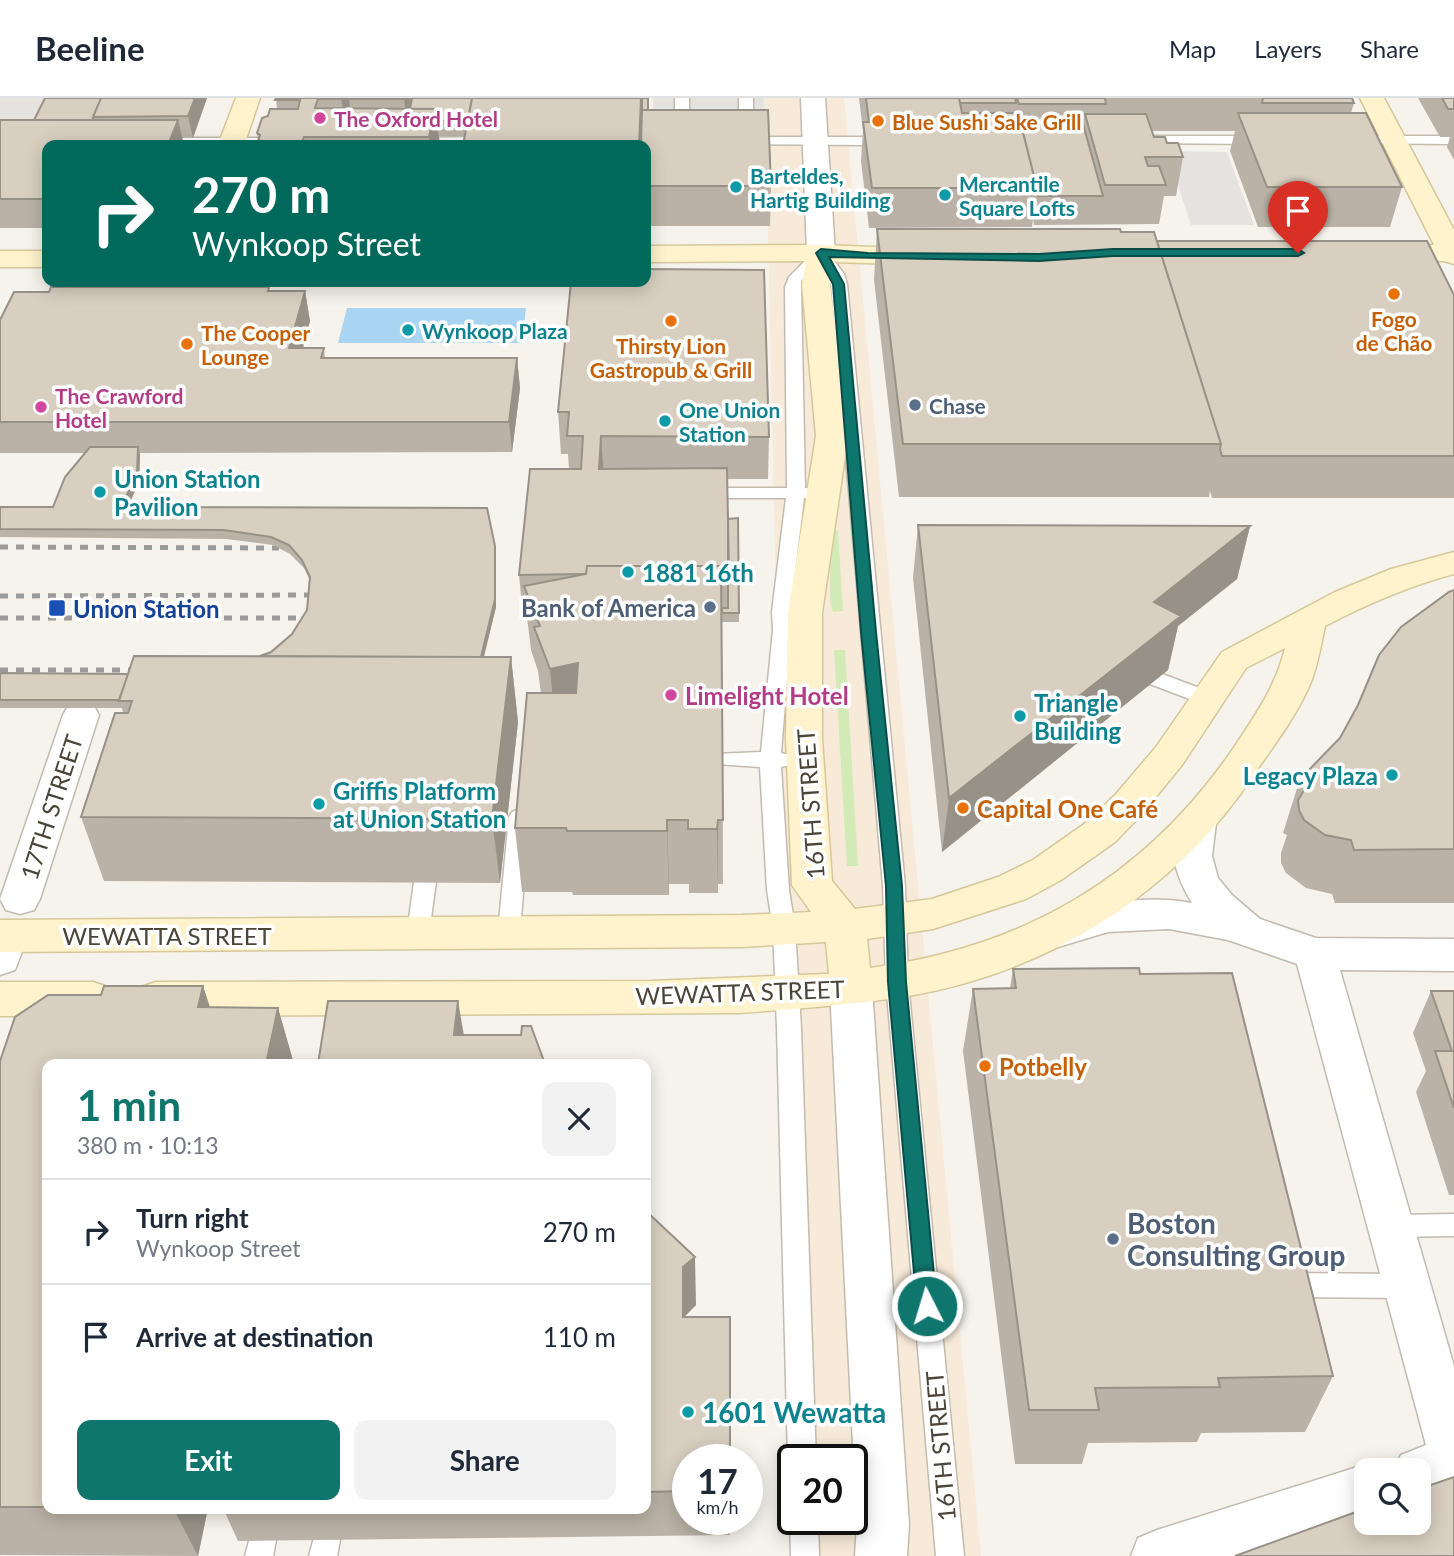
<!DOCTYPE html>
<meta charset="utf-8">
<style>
:root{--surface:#fff;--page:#f2f2f3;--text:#1f2937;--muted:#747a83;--line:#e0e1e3;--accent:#0f766e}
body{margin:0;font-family:Lato,sans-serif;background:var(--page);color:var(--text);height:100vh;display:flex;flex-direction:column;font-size:26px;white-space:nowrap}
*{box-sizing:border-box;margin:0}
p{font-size:23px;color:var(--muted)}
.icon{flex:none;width:38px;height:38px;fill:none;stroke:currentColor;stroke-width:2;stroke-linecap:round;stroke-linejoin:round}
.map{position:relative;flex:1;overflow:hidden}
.side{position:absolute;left:42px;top:961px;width:609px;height:455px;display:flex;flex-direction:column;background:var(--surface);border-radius:14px;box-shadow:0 4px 18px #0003}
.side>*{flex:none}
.banner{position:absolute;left:42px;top:42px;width:609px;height:147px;border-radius:14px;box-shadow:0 4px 18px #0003;background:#00695c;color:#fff;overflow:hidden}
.buttons{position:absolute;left:1354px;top:1360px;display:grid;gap:14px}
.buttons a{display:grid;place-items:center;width:77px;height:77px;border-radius:14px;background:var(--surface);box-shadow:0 4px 18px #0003;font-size:35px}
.speed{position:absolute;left:672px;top:1346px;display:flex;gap:14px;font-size:35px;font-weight:700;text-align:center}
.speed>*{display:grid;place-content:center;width:91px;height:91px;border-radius:50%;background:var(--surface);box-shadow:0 4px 18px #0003;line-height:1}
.speed small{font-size:18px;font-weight:400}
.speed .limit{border:4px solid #111;border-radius:10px;background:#fff;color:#111}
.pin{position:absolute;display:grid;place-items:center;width:60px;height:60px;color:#fff;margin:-72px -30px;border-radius:50% 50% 50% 0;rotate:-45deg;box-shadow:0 0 7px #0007}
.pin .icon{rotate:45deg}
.me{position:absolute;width:77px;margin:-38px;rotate:355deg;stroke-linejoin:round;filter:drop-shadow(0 0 5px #0008)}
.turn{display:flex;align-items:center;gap:24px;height:147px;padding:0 35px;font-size:32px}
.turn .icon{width:91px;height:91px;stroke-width:2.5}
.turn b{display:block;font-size:49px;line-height:60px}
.round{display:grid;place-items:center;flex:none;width:74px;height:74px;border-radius:14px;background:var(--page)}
.summary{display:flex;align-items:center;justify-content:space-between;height:119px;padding:0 35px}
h1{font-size:42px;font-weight:700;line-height:52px;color:var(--accent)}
.button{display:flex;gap:14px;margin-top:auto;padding:14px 35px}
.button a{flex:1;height:80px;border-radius:14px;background:var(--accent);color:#fff;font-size:28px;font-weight:700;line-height:80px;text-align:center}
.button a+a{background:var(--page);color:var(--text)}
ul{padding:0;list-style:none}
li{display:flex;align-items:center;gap:21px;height:105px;padding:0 35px;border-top:2px solid var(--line)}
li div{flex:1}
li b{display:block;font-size:26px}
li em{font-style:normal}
header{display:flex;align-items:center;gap:42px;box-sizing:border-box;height:98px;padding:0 35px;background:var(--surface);border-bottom:2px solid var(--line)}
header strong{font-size:33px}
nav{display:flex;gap:38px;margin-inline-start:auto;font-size:24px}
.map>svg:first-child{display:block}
</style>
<header>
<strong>Beeline</strong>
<nav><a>Map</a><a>Layers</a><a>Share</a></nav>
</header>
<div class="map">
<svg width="1454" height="1458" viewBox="0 0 1454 1458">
<rect width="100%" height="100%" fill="#f6f3ec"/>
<!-- commercial -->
<path fill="#f7ead8" d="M765 0H844L981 1458H797V1421H852V1362L795 1361Z"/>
<!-- green -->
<path fill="#d2eab5" d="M830 431 838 433 843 513 833 514 830 503Z
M834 552H845L858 768H847Z"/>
<!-- parking -->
<path fill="#e5e3e0" d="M0 0H53L32 41H0Z
M653 0H764L767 40H652Z
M1167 53 1227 54 1254 127H1191Z"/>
<!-- water -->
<path fill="#a9d4f2" d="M347 210H526L522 245H338Z"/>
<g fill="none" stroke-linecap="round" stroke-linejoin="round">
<!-- lane casing -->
<g stroke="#c2bbae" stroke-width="3">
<path id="lane" d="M675 0H689V41L682 45 675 41Z
M739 0H753V39H864L871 43 864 47 735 46 733 43 739 39Z
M1138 38H1259L1266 42 1259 46 1133 45 1131 42Z
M1351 38H1454V46L1346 45 1344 42Z
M491 39 498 43 496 46 407 47 404 44 411 40Z
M157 40H286L293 44 290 47H152L150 44Z
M821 150 826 152 844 176 847 186 905 788 908 884 964 1458H936L886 884 883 788 831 186 820 164 801 183V189L805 390 815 391 818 395 815 399 804 400 790 514 791 532 781 655 790 657 793 662 790 667 781 669 789 792 795 830 801 930 816 1362H793V1372L788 1362 777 930 773 830 767 792 760 669 715 666 712 661 715 656 761 654 773 532 772 514 786 400H701L692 395 701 390H787L785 189 789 179 816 152Z
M1157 574 1215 596 1218 601 1215 606 1208 608 1150 586 1147 581 1150 576Z
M519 711 526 714 529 719 520 834 517 840 509 843 501 840 498 834 509 719 512 714Z
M425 776 433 778 436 784 429 835 426 841 418 844 410 841 407 835 414 784 417 778Z
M1454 1116V1138L1391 1139 1382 1136 1378 1128 1382 1120 1391 1117Z
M1283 1175 1408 1176 1417 1180 1421 1188 1417 1196 1408 1200 1283 1199 1274 1195 1270 1187 1274 1179Z
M793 1414V1421H818L819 1458H791L790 1421Z
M262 1428 272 1432 276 1442 273 1458H245L252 1432Z
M326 1428 336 1432 340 1442 337 1458H309L316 1432Z"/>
</g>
<!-- street casing -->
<g stroke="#c2bbae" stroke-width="3">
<path id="street" d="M801 0H825L835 155 831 161 821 163 811 161 807 155Z
M81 604 94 608 99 617 40 801 34 812 20 816 6 812 0 801 63 617 68 608Z
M1197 711 1211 715 1216 725 1212 758 1218 780 1232 797 1260 821 1316 840 1454 841V873L1340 872 1454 1268V1386L1419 1398V1372H1394L1401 1357 1426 1347 1297 866 1228 842 1169 831 1108 834 1058 849 1044 844 1038 833 1044 822C1092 806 1141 796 1192 805 1174 776 1166 746 1183 715Z
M8 822 22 827 28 838 15 872 0 877V825Z
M851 874 866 878 872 890 909 1426 907 1458H855L857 1426 830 890 836 878Z
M1367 1366 1382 1372H1367V1416L1237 1458H1131L1138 1440 1157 1432Z"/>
</g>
<!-- secondary casing -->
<g stroke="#d6c79b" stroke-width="3">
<path id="secondary" d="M236 0H260L244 47H218Z
M1360 0H1384L1454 132V166L1444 163H1381L1371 161 1367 155 1371 149 1434 147Z
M821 147 929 151 939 153 943 159 939 165 929 167 833 164 830 186 848 338 822 515V640L832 783 855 811 932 801 998 779 1033 762 1087 724 1116 696 1156 649 1222 554 1335 494 1391 471 1454 454V476C1409 488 1367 506 1325 528 1321 547 1318 566 1311 584 1298 616 1274 647 1255 675 1177 794 1049 874 908 898 852 907 796 911 739 915L156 918 141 913 135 901 141 889 156 884 651 883 826 876H829L826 844 742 849 0 854V822L742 817 811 814 792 787 786 640 788 515 816 338 802 186 806 163 646 164V148ZM1285 550C1276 588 1256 616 1235 648 1146 779 1025 849 870 870L867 841 933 831 1026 801 1061 782 1115 744 1142 716 1182 667 1246 570Z
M0 153H47V169H0Z
M0 884H93L108 889 114 901 108 913 93 918H0Z"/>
</g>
<!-- lane -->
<use href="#lane" fill="#fff" fill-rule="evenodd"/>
<!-- street -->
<use href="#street" fill="#fff" fill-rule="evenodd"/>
<!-- secondary -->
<use href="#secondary" fill="#fff3cd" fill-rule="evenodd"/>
<!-- rail -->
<path stroke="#9a9a9a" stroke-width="5" stroke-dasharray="8 8" stroke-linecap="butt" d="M0 449 279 450
M0 498 312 497
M0 520H309
M0 572H147"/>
</g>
<!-- wall -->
<path fill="#bab2a6" d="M207 0 193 40H182L184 47H47V130H0V22H34Z
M276 0H649V12L771 88 770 128H646V47L465 38H439L440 47H257L258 43 257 35 277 11Z
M859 0H1352L1354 5 1351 15 1402 89 1390 129H1258L1230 53 1235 33H1152L1154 39 1167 45 1183 59 1176 98H1164L1159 126 1034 127 1033 121 1032 129 869 130 861 63 863 33Z
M1418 0H1454V62L1447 49 1450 39H1440Z
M877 131 1157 143 1454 197V400H1212L1210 393 1209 399H899L874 182Z
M571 184 769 339 768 381H727L728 421 738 420 739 524H722L723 786H718V795H689V786H669V797H573L572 794H522L515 730 541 595 538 573 531 552 527 519H523L519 477 569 371 568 356H561L558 314Z
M270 193H305L310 223 303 250H324L325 260H517L520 290 512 354 140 355 139 384 127 409 495 448 496 509 484 559H511L518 624 500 785 104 783 81 719 123 615 122 610H0V575L128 576 260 558 271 554 292 536 307 512 310 483 304 470 290 456 273 447 226 441 0 439V409H53L85 355H0V222Z
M918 427 1250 428 1237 481 1178 528 1168 572 942 754 913 480Z
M1454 492V805H1335L1332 796 1306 790 1286 775 1281 765V755L1287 737 1283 735 1300 681 1340 640Z
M1013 871 1140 876 1333 1278 1305 1334 1201 1335 1197 1344 1088 1345 1082 1366H1015L963 953 973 891 1010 890Z
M203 888 210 909 278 910 294 966H47V1410H208L198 1458 0 1457V963L101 897Z
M1431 893H1454V1097H1449L1416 994 1426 973 1413 935Z
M646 1113 696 1207 685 1218 688 1421H730V1437L238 1443 223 1410H646Z"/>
<!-- shaded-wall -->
<path fill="#979187" d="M195 0H207L193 40 188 18Z
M341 0H358L349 1 352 20 347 40Z
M404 0H417L409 39 404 1Z
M435 11 440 47H430L429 39Z
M178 22 184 47H168Z
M305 193 310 223 295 280 289 250Z
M517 260 520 290 512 354 509 324Z
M601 338 604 380 599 371Z
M138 349 140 357 139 384 124 418 121 409Z
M1250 428 1237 481 1178 528 1168 572 942 754 949 700 1154 504Z
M495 448 496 509 481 570 480 562Z
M511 559 518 624 500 785 492 721Z
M578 565 583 630 556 636 550 571Z
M667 722 669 786V797L667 733Z
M718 722V795L717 731Z
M203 888 222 948 198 909Z
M458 903 467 955 454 937Z
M278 910 294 966H266Z
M695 1159 696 1207 685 1218 684 1267 683 1219V1169Z
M173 1410H208L198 1458Z"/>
<!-- building -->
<path fill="#d8cfc1" stroke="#979187" stroke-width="2" d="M45 0H101L93 19V22H34Z
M101 0H195L188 18 93 19Z
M276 0H341V1H318L315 10 435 11 429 39H304L302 44H428L427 47H257L260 37 257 35 262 20 268 18 270 11H298L300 2H275Z
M350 0H404V1H349Z
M412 0H472L468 23H437L435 11H410Z
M472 0H641L639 47H463Z
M642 0H648V12H642Z
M866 0H959L962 15H1018L1037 90H872L863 24H869Z
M959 0H1015L1016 5H960Z
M1017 0H1105L1106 6H1019Z
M1263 0H1352L1354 5H1262Z
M1442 0H1454V11H1448Z
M642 12H768L771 88H646V47H641Z
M1238 15H1366L1402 89H1267Z
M1085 16H1146L1154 39H1165L1167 45H1178L1183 59H1145L1148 68H1159L1166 87H1105Z
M0 22H178L168 47H47V101H0Z
M1021 26H1083L1103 98H1038L1037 90Z
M877 131H1120L1121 134H1154L1221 346H903Z
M1157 143H1427L1454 197V358H1222L1220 351 1221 346Z
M646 171 764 172 769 339 601 338 599 371 727 370 729 476H722L721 468H587L586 476H582L519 477 530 371H581L583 338H567L569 314H558L571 184H646Z
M51 189H269L268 193H305L289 250H324L321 260H517L509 324H0V222L14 194H49Z
M90 349H138L137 376 121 409 487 410 495 448V501L481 559 260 558 271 554 292 536 307 512 310 479 302 462 289 447 271 439 224 432 0 431V409H53L65 379Z
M738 420 739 515H722V510H728V421Z
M918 427 1250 428 1154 504 1181 518 949 700Z
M587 468H721L723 722H718L717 731H688V722H667V733H567L566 730H515L527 595H576L578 565 550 571 534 529 540 528 524 488 586 476Z
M1454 492V751L1354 752 1351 742 1325 737 1304 722 1299 712 1298 702 1308 686 1300 681 1340 640 1358 607 1379 557 1401 529 1449 494Z
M134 558 511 559 492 721 81 719 115 615H128L132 603H119Z
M0 575 128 576 119 602H0Z
M1139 870 1140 876 1232 875 1333 1278 1218 1280 1220 1289 1095 1290 1099 1312H1029L973 891 1016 890 1013 871Z
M104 888H203L198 909 278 910 266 966H47V1409H0V963L15 919 48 897H101Z
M1431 893H1454V1010L1435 953H1452Z
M328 903H458L454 937H521L522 928H531L545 966H318Z
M646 1113 695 1159 683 1169V1219H730V1362H688V1393L646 1394Z
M1454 1379V1458H1235L1367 1410V1424H1419V1391Z"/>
<!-- route -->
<path fill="#0f766e" stroke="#0a4d48" stroke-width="2" d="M821 151 868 155 1039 156 1113 151H1298L1304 155 1298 158H1113L1039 163 829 159 844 186 876 534 902 788 906 884 937 1208 934 1215 927 1217 920 1215 917 1208 888 884 886 788 861 534 833 186 816 155Z"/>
<!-- markers -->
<g fill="#d1479c" stroke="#fff" stroke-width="2.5">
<circle cx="320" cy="20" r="7"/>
<circle cx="41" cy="309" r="7"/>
<circle cx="671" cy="597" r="7"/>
</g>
<g fill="#e8710a" stroke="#fff" stroke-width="2.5">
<circle cx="878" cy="23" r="7"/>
<circle cx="1394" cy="196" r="7"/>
<circle cx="671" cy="223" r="7"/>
<circle cx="187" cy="246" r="7"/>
<circle cx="963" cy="710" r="7"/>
<circle cx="985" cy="968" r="7"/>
</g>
<g fill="#0f9aa8" stroke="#fff" stroke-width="2.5">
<circle cx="736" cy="89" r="7"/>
<circle cx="945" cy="97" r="7"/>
<circle cx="408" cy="232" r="7"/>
<circle cx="665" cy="323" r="7"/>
<circle cx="100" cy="394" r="7"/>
<circle cx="628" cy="474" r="7"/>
<circle cx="1020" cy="618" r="7"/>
<circle cx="1392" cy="677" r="7"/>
<circle cx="319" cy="706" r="7"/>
<circle cx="688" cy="1314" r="7"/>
</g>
<g fill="#5c6f8a" stroke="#fff" stroke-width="2.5">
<circle cx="915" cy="307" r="7"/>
<circle cx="710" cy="509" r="7"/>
<circle cx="1113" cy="1141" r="7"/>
</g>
<rect fill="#1a4fb4" stroke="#fff" stroke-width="2.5" x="48" y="501" width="18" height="18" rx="3.5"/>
<g text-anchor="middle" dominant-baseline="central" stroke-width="7" stroke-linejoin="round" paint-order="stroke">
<!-- far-hotel labels -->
<g font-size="21" font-weight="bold" fill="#b23c85" stroke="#fff" text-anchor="start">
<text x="334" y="20">The Oxford Hotel</text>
<text x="55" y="297">The Crawford<tspan x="55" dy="24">Hotel</tspan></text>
</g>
<!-- far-food labels -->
<g font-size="21" font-weight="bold" fill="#c56008" stroke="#fff" text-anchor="start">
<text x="892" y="23">Blue Sushi Sake Grill</text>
<text x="1394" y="220" text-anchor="middle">Fogo<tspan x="1394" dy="24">de Chão</tspan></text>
<text x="201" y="234">The Cooper<tspan x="201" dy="24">Lounge</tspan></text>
<text x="671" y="247" text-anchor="middle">Thirsty Lion<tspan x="671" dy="24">Gastropub &amp; Grill</tspan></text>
</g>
<!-- far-culture labels -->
<g font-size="21" font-weight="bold" fill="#0d838f" stroke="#fff" text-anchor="start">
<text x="750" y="77">Barteldes,<tspan x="750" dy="24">Hartig Building</tspan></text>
<text x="959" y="85">Mercantile<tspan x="959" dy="24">Square Lofts</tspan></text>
<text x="422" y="232">Wynkoop Plaza</text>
<text x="679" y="311">One Union<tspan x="679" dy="24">Station</tspan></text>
</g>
<!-- far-service labels -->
<g font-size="21" font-weight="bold" fill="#4e5e75" stroke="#fff" text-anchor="start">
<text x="929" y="307">Chase</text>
</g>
<!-- culture labels -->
<g font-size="24" font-weight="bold" fill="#0d838f" stroke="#fff" text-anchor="start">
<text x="114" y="380">Union Station<tspan x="114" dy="28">Pavilion</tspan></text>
<text x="642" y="474">1881 16th</text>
<text x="1034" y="604">Triangle<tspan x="1034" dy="28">Building</tspan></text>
<text x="1378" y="677" text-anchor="end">Legacy Plaza</text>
<text x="333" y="692">Griffis Platform<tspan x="333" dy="28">at Union Station</tspan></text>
</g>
<!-- service labels -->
<g font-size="24" font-weight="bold" fill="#4e5e75" stroke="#fff" text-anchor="end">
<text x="696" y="509">Bank of America</text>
</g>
<!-- transit labels -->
<g font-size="24" font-weight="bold" fill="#164399" stroke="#fff" text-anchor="start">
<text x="73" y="510">Union Station</text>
</g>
<!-- hotel labels -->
<g font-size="24" font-weight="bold" fill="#b23c85" stroke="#fff" text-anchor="start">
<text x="685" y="597">Limelight Hotel</text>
</g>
<!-- street labels -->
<g font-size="24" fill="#4b4439" stroke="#fff">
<text transform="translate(810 706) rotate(-94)">16TH STREET</text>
<text transform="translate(51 709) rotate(-72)">17TH STREET</text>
<text x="167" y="837">WEWATTA STREET</text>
<text transform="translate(740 894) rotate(-2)">WEWATTA STREET</text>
<text transform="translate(940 1348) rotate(-95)">16TH STREET</text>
</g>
<!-- food labels -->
<g font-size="24" font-weight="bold" fill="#c56008" stroke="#fff" text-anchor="start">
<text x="977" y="710">Capital One Café</text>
<text x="999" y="968">Potbelly</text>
</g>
<!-- near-service labels -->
<g font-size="28" font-weight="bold" fill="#4e5e75" stroke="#fff" text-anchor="start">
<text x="1127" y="1125">Boston<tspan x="1127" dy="32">Consulting Group</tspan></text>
</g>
<!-- near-culture labels -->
<g font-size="28" font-weight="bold" fill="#0d838f" stroke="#fff" text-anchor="start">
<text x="702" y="1314">1601 Wewatta</text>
</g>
</g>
</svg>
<div class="buttons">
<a><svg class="icon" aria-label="search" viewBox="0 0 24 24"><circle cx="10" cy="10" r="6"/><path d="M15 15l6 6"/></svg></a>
</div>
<div class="speed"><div>17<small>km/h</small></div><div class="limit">20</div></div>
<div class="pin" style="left:1298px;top:155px;background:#d93025"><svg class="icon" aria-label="arrive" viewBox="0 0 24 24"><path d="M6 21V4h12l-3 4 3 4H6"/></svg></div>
<svg class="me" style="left:927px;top:1208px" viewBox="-20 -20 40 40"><circle r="17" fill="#0f766e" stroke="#fff" stroke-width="3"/><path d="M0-11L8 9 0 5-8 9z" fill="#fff"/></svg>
<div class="banner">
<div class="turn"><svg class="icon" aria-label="right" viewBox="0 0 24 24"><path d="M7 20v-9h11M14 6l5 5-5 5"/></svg><div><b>270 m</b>Wynkoop Street</div></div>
</div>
<section class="side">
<div class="summary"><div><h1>1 min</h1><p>380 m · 10:13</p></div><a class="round"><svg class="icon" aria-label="close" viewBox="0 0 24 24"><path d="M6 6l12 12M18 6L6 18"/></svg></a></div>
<ul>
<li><svg class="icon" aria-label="right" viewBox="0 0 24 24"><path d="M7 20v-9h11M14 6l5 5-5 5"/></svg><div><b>Turn right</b><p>Wynkoop Street</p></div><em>270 m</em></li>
<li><svg class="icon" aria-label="arrive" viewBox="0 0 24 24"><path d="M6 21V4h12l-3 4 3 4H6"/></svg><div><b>Arrive at destination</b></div><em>110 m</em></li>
</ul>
<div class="button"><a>Exit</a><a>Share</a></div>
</section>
</div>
